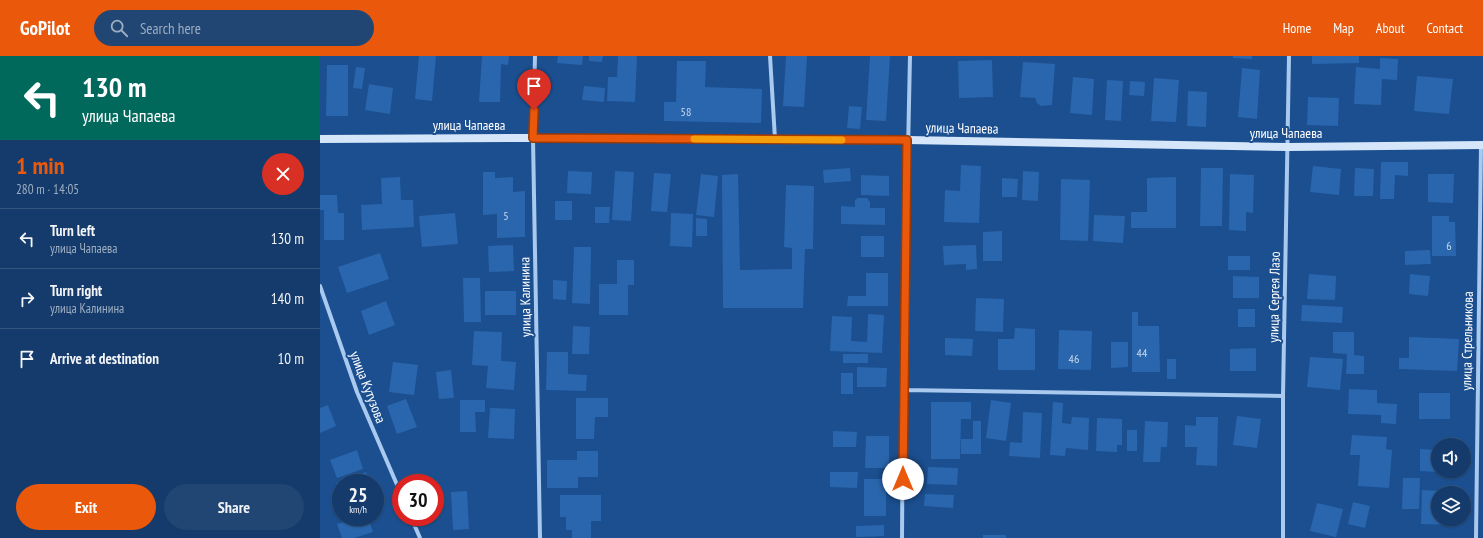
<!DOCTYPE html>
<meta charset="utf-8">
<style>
:root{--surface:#143b6b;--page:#214673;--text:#f1f3f6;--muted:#9dadc1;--line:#33557e;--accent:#ea580c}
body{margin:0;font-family:"PT Sans Narrow",sans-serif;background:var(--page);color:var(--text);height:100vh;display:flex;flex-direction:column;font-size:15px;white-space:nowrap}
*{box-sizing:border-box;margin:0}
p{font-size:13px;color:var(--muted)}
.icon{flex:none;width:22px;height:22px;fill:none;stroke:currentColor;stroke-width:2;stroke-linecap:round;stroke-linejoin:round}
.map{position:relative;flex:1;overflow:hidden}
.side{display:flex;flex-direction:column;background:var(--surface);width:320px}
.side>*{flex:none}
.hud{background:#00695c;color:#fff;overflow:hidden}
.controls{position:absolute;left:1111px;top:382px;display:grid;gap:8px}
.controls a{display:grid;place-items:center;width:40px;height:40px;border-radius:50%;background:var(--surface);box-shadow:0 1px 3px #0004,0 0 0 1px var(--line);font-size:20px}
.speed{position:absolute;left:12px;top:418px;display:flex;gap:8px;font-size:20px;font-weight:700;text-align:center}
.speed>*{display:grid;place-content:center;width:52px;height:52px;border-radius:50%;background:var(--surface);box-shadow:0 1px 3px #0004,0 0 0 1px var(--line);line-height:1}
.speed small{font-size:10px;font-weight:400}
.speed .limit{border:6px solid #d22;background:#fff;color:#111}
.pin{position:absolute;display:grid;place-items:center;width:34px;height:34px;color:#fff;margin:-41px -17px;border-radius:50% 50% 50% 0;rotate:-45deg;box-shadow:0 0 4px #0007}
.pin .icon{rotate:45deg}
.me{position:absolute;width:44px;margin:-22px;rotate:0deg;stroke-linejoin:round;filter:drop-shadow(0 0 3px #0008)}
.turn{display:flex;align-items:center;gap:14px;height:84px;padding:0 16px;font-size:18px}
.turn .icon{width:52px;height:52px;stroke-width:2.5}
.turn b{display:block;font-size:28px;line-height:34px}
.round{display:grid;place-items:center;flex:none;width:42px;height:42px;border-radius:21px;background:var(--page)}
.overview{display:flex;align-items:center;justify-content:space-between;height:68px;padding:0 16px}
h1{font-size:24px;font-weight:700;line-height:30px;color:var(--accent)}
.primary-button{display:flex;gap:8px;margin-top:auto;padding:8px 16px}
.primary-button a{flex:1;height:46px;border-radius:24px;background:var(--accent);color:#fff;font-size:16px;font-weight:700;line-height:46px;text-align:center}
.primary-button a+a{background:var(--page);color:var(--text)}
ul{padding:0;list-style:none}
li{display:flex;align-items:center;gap:12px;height:60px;padding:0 16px;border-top:1px solid var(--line)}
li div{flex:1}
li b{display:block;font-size:15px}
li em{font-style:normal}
header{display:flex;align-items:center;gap:24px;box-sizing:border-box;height:56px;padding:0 20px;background:var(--accent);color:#fff}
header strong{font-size:19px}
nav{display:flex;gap:22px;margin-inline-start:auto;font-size:14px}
.search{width:280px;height:36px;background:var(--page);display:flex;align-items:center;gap:10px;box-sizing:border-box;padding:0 14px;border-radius:22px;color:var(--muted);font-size:15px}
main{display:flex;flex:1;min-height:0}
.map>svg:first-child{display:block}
</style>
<header>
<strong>GoPilot</strong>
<div class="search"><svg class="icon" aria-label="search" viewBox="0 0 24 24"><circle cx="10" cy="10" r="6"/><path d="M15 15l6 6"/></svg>Search here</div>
<nav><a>Home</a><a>Map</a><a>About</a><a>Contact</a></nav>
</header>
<main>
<section class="side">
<div class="hud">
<div class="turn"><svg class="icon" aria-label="left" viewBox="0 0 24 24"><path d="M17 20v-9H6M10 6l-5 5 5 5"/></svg><div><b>130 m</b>улица Чапаева</div></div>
</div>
<div class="overview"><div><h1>1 min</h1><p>280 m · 14:05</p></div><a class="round" style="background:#d93025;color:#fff"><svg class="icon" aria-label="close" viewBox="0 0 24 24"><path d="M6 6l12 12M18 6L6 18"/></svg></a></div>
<ul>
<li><svg class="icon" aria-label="left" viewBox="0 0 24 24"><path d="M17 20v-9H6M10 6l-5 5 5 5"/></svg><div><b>Turn left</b><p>улица Чапаева</p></div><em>130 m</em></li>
<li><svg class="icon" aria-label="right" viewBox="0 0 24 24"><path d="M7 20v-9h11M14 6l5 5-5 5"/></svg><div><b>Turn right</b><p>улица Калинина</p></div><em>140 m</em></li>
<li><svg class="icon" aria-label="arrive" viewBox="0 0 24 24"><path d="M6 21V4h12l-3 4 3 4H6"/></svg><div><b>Arrive at destination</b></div><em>10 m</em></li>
</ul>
<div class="primary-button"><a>Exit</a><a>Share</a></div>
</section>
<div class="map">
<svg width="1163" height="482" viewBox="0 0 1163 482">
<rect width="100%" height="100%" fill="#1b4f8f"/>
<!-- building -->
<path fill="#2a66ad" d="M99 0H116L112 45 95 43Z
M162 0H189L188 9 181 8 180 46H159Z
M238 0H263L262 9 237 7Z
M269 0H283L282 6 269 5Z
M298 0H317L315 46 287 45 288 21H297Z
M466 0H487L484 51 463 50Z
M550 0H570L566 65 546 64Z
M913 0H932V3L913 2Z
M992 0H1039V7L992 8Z
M1060 2 1078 3 1077 24 1062 23 1061 49 1034 48 1036 11 1060 13Z
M672 4 673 41 639 42 638 5Z
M357 5H386L385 31 442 33 441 67 344 65V46H356Z
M703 6 735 8 732 49 721 50 717 47 715 42 700 41Z
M7 9H28V60H6Z
M36 11 45 12 42 33 33 32Z
M922 12 940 14 937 63 918 61Z
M1097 20 1133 23 1129 58 1094 55Z
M753 21 774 23 772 59 750 57Z
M834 22 859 24 856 66 831 65Z
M787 24 803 25 801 65 785 64Z
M810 25 825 26 824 40 809 39Z
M49 28 73 32 70 58 45 54Z
M264 30 285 32 284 46 262 44Z
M868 35 887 36 886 71 867 70Z
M988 41 1019 42 1018 70 987 69Z
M529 50 542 51 540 73 527 72Z
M1061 106H1088V120L1075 119 1074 143H1060Z
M641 109 661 110 659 167 624 166 625 134 640 135Z
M993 110 1021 113 1019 139 990 136Z
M530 112 531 125 504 127 503 114Z
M881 112H903L902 170H880Z
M1035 112 1054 113 1053 140H1034Z
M248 115 272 116 271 138 247 137Z
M295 115 314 116 311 165 292 164Z
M703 115 719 116 718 145 702 144Z
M163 116H175V122L193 121V136L205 135V181L177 182V158L163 159Z
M334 117 351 118 347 156 331 155Z
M381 118 398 120 394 161 376 159Z
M418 118 420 214 472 213V192L464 191 466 129 494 130 493 193H485L483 252H403L402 119Z
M910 118 934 119 933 157 926 156V175L909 174Z
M1108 118H1134L1133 147 1108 146Z
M541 119 569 120V140L541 139Z
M80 121 81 144H93L94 171 42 174 41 149 62 148 61 122Z
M856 121V172H811V156H827V122Z
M682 122 698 123 697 141H682Z
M741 123 770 124 768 185 740 184Z
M0 139H17L18 157H24V184H4V154H0Z
M538 142H547L550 146V152H565V169L521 168V150L535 151V144Z
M235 145H252V164H235Z
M275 151H290L289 167H275Z
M135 157 138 188 102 191 99 160Z
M351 157 373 158 372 191 350 190Z
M774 159 805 160 803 187 773 185Z
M1112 160H1129V166H1135L1136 200H1112Z
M376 162 387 163V180H376Z
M682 175V205H663V176Z
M541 180H564V201H541Z
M193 189 194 215 169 216 168 190Z
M656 189 657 213 646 214V208L624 209 623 190Z
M254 191H271L270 248 252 247Z
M1110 194 1111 208 1085 209V195Z
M60 197 69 223 27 237 18 211Z
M908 200H930V214H908Z
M297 204H314V229H308V259H279V228H297Z
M546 217H568V250H527L528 240H546Z
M989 218 1016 220 1015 244 987 243Z
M1090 218 1110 220 1108 240 1089 238Z
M913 220 939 221V242H913Z
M143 222H160L161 266H144Z
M233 224 247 225 246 244 233 243Z
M165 235H196V259H165Z
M656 242 684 243 683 276 655 275Z
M66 245 75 269 49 279 41 255Z
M982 249 1023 251 1022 267 981 265Z
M918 253H935V271H918Z
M812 256H818V270H839L840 316H812Z
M548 258 564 259 562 297 510 295 512 260 532 261 531 285 547 286Z
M253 270 270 271 269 298H252Z
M695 272 715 273V314H678V283H694Z
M739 274 772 275 771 314 738 313Z
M154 275 182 276 181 305 196 306 194 334 166 332 168 310 152 309Z
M1013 276H1034V299L1044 300V318H1026L1027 298 1013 297Z
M1089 281 1139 283 1137 315 1079 313V302H1089Z
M625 282 653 283 652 300 625 299Z
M791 286H808V311L791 312Z
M936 292V315H910V293Z
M227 296H248V318L267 319 266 335 226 334Z
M523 298H548V307H523Z
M990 301 1023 303 1020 334 987 331Z
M847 303H856V323H847Z
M73 306 98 309 94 339 69 336Z
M537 311 567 312 566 331H537Z
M131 314 134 342 119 343 116 316Z
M521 317H533V338H521Z
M1029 333 1057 334V347L1077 348 1076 368 1061 367V359L1028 358Z
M1099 337H1130V363H1099Z
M256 342H288V361H275L274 383H256Z
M86 343 97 371 77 378 67 350Z
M140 344H165V356H155L156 376H140Z
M671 344 691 347 686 385 666 382Z
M611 346H651V363H641L640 403H611Z
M733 346 743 347 742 367 751 368 752 361 769 362 768 394 746 392 745 400 730 399Z
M8 349 16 370 0 377V352Z
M170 352 195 353 194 383 168 382Z
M703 356 722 357 720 402 689 400 690 386 702 387Z
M917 360 941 363 937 392 913 389Z
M876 361H898L897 410 876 409 877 391H865V369L876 370Z
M777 362 802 363V389H797V396L776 395Z
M653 365H661V398H641V383H653Z
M825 365 848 366 847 391H841L840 406H823Z
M807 374H817V395H807Z
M513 375 537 376 536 391H513Z
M1032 379 1067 381 1066 393 1072 394 1069 432 1038 430 1040 399H1030Z
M546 380H569V412H545Z
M1100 393 1118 394V416L1100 415Z
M37 394 43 413 17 422 10 404Z
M257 395H278V421H258V432H227V404H257Z
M608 411 638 412 637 429 607 428Z
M46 416 50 427H21V440L16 427Z
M510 416H538L537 432 510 431Z
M1083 422H1100L1099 453H1082Z
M544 423H566V460H544Z
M1102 434 1121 435V437H1118V463H1135V469L1101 468Z
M147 435 149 473 133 474 131 436Z
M605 438 634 439 633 452 604 450Z
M240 439H281V465H271V482H252V474H246V461H240Z
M1033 446 1050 450 1045 472 1028 468Z
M997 447 1023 453 1016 481 990 475Z
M38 461H48L53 476 34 482H22L17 468Z
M564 469V480L536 481V470Z
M663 479H686V482H663Z"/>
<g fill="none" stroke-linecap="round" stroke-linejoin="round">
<!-- street -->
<path stroke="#a9c9ee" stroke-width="4" d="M215 0 213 82 220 482
M450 0 455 83
M0 230 37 336 81 438
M583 334 963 340
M91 461 100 482
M582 482 583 334 590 0
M963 482V340L969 0
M1156 482 1161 89"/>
<!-- secondary -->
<path stroke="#d6e6fa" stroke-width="8" d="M0 83 213 82 587 84 968 91 1163 89"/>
</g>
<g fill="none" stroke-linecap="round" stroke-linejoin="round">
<!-- route casing -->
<g stroke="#983908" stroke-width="10">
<path id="route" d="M214 54 213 82 587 84 583 423"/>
</g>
<!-- route -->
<use href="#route" stroke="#ea580c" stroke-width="7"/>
<!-- slow -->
<path stroke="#f59e0b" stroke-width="7" d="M374 83 522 84"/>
</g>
<g text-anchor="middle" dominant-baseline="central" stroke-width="4" stroke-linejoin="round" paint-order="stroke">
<!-- number labels -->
<g font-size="12" fill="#cad9ea">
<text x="366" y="55">58</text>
<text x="186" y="159">5</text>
<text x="1129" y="189">6</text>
<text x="822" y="296">44</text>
<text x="754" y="302">46</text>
</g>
<!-- street labels -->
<g font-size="14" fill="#fff" stroke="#1b4f8f">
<text x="149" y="69">улица Чапаева</text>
<text transform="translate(642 72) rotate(1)">улица Чапаева</text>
<text x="966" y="77">улица Чапаева</text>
<text transform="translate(205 241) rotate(-91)">улица Калинина</text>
<text transform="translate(954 241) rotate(-89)">улица Сергея Лазо</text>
<text transform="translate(1147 285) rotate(-89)">улица Стрельникова</text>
<text transform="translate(48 331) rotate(69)">улица Кутузова</text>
</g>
</g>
</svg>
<div class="controls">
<a><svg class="icon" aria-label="sound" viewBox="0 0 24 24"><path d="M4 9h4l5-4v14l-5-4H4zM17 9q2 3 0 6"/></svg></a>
<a><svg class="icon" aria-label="layers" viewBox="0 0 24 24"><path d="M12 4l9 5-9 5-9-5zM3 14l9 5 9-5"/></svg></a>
</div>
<div class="speed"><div>25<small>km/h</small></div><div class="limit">30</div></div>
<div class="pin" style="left:214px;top:54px;background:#d93025"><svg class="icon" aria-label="arrive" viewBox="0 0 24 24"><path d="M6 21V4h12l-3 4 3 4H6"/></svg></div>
<svg class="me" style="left:583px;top:423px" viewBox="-20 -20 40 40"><circle r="19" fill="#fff"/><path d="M0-13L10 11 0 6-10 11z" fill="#ea580c"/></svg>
</div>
</main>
